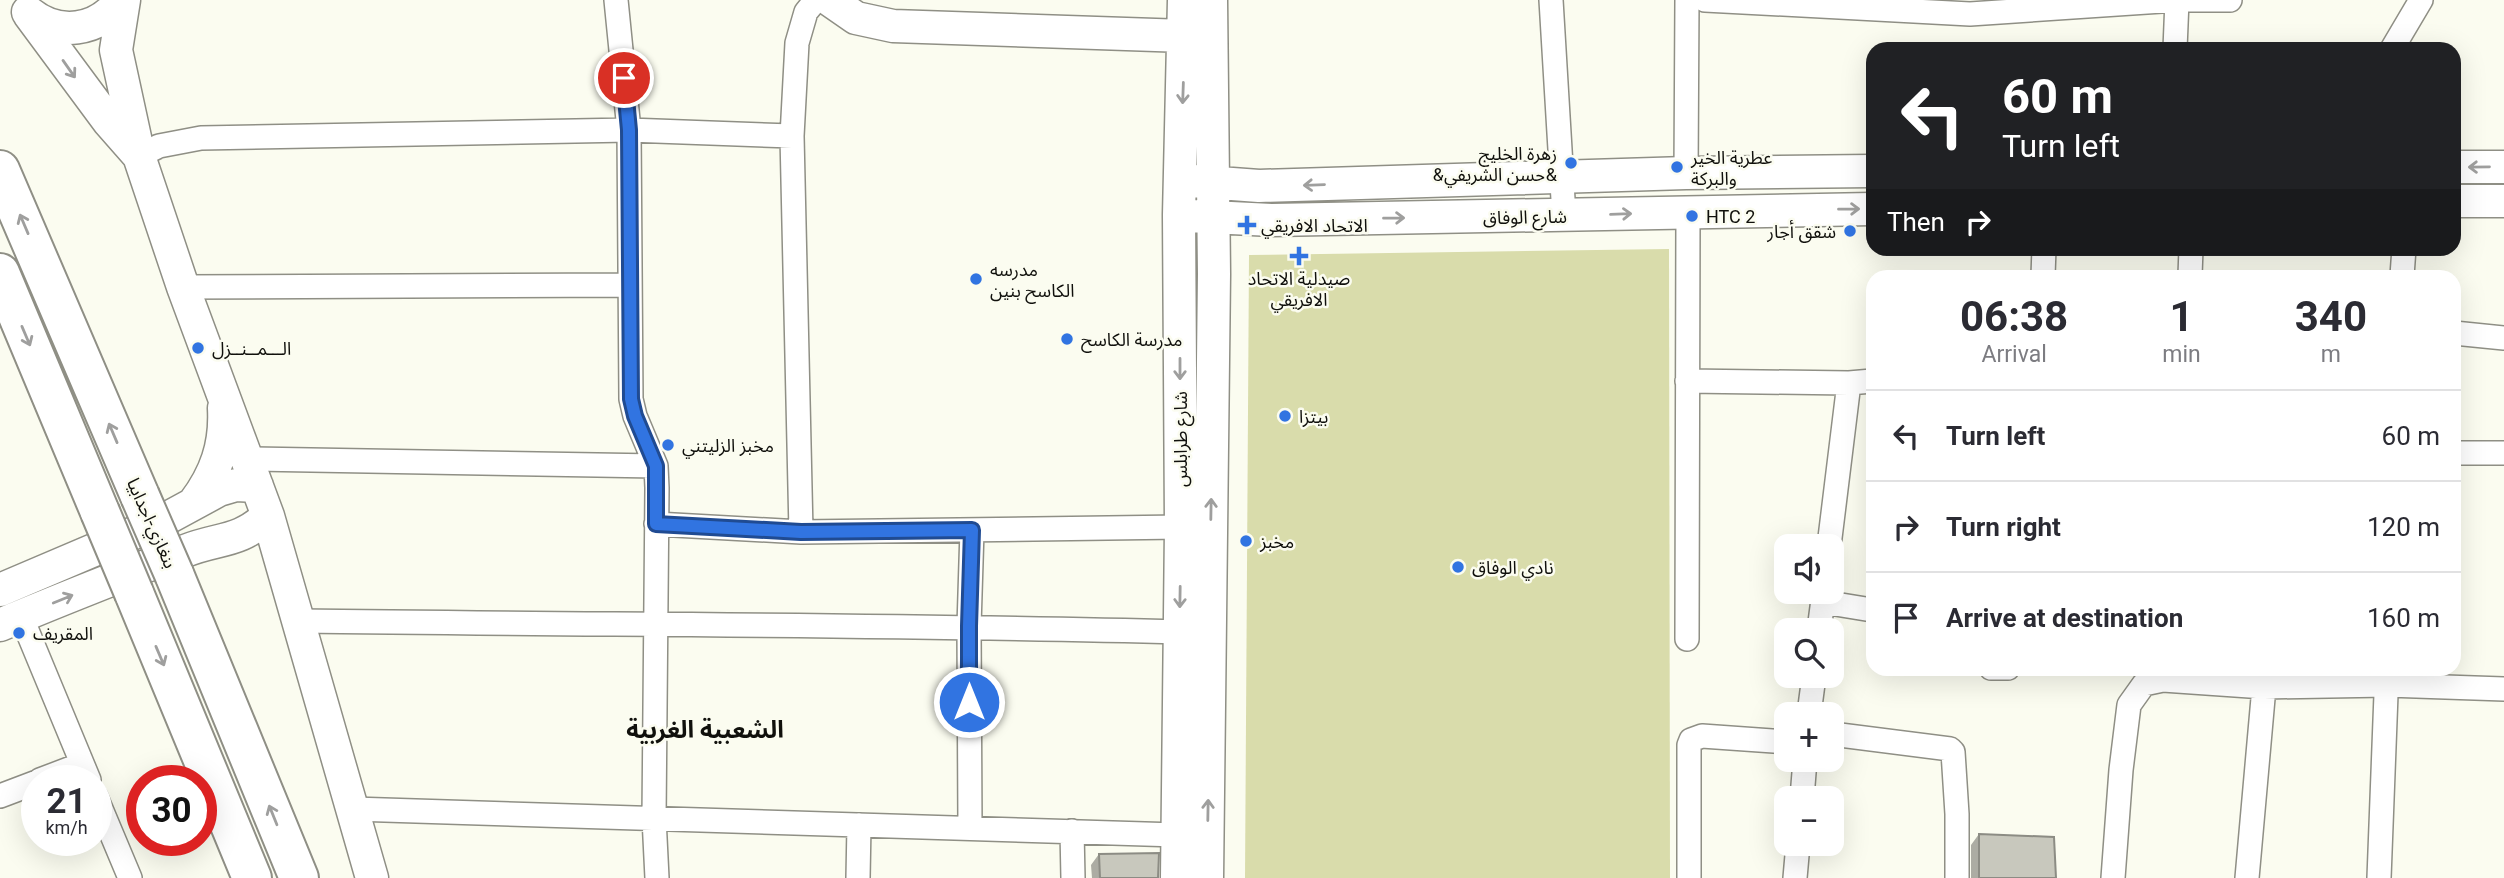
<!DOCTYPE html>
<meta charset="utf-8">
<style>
:root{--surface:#fff;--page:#f7f7f7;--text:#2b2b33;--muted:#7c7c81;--line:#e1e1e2}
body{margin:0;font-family:Roboto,"Noto Sans Arabic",sans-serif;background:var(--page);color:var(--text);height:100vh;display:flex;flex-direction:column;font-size:26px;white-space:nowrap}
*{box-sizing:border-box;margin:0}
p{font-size:23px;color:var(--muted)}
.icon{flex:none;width:38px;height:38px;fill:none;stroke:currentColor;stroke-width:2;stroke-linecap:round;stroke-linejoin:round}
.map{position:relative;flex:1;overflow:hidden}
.drawer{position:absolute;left:1866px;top:270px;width:595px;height:406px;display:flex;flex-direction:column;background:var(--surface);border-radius:21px;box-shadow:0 7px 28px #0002}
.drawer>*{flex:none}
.guide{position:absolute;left:1866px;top:42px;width:595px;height:214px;border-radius:21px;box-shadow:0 7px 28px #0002;background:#202124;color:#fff;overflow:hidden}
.buttons{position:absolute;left:1774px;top:534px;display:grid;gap:14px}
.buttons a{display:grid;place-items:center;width:70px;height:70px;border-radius:14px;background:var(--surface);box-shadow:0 7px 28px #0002;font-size:35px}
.speed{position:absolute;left:21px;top:765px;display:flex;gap:14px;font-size:35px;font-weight:700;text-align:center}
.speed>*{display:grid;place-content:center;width:91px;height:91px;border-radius:50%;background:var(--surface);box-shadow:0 7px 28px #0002;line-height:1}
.speed small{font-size:18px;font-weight:400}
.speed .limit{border:10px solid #d22;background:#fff;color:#111}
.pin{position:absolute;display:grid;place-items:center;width:60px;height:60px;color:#fff;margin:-30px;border:4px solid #fff;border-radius:50%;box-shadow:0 2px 7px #0007}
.me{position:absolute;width:77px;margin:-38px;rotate:0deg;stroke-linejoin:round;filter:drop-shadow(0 0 5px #0008)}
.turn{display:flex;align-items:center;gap:24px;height:147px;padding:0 21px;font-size:32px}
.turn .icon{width:91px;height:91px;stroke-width:2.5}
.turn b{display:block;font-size:49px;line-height:60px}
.then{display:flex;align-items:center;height:66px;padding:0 21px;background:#0003;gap:14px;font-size:26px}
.eta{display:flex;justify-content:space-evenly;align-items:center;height:119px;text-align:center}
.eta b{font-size:42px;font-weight:700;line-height:49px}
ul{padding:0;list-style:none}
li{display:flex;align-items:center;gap:21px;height:91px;padding:0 21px;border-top:2px solid var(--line)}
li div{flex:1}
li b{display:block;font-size:26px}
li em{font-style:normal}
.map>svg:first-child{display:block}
</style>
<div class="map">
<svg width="2504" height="878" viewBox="0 0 2504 878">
<rect width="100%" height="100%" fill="#fbfcf0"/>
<!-- green -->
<path fill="#d9dcab" d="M1669 249 1670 878H1245L1249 255Z"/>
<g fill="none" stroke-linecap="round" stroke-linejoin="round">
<!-- street casing -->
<g stroke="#8f8f85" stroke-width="26">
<path id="street" d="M616 0 629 130 631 399 635 416 656 466 657 488 654 818 657 878
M1551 0 1564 216
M1705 0 1970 14 2177 0H2230
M2175 49 2177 0
M2392 49 2421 0
M139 156 159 146 201 138 629 130 792 136
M1686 173 1687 0
M2043 276 2044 248
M2190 276 2191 248
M2402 276 2404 248
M183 287 630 285
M2454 333 2504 338
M1687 381 1849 383 1872 381
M2454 453H2504
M247 459 656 466
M656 524 801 532 1181 527
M801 532 792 136 797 43 806 12 816 0
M1829 546 1849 383
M1823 602 1872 610
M21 616 89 780
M300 621C593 625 886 624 1180 632
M1819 630 1824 592
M1687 639 1688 212
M1991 668H2008
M1809 714 1814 676
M1832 734 1950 749 1953 752 1957 814V878
M40 780 82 764
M0 796 37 782
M96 797 130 878
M1802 798 1805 760
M353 809 1177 835
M970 828 969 626 972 530
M1072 831 1073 878
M858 878 859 825
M1689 878V745L1691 740 1702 736 1787 742
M1795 878 1798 844
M2113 878 2121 770 2129 705 2144 684 2163 680 2264 687 2387 685 2504 689
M2247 878 2264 687
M2379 878 2387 668"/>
</g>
<!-- secondary casing -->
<g stroke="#8f8f85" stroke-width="35">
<path id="secondary" d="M124 0 116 50 139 156 183 287 268 516 372 878
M830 0 856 18 893 26 1185 36
M28 12C58 37 98 32 121 0
M29 14 109 122 138 155
M2454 167H2504
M1192 181 1259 186 1686 173 1872 171
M2454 201H2504
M1190 216 1272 220 1872 209
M194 503C216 474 226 445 224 408
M0 590 162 521 219 490 236 485 257 486
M0 625C61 599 123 575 185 551 220 537 237 544 268 516
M1177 878 1181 527 1179 215 1184 0
M1207 878 1214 274 1211 0"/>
</g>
<!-- highway casing -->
<g stroke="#8f8f85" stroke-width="42">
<path id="highway" d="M0 170 140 496
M0 273 100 512
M174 574 299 878
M134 593 252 878"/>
</g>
<!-- street -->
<use href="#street" stroke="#fff" stroke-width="23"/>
<!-- secondary -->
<use href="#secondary" stroke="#fff" stroke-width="32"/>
<!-- highway -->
<use href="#highway" stroke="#fff" stroke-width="38"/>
<!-- highway-bridge casing -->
<g stroke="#8f8f85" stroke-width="42" stroke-linecap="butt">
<path id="highway-bridge" d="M140 496 174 574
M100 512 134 593"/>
</g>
<!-- highway-bridge -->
<use href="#highway-bridge" stroke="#fff" stroke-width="38"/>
</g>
<!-- wall -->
<path fill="#acaca3" d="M1979 834 2056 878H1971V845Z
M1099 854 1158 878H1092L1091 865Z"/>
<!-- building -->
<path fill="#c8c8bd" stroke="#8c8c84" stroke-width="2" d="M1979 834 2054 837 2056 878H1979Z
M1159 853 1158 878H1100L1099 854Z"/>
<!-- one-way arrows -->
<defs><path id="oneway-shaft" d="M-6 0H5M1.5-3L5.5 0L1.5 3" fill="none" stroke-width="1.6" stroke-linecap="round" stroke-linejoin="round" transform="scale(1.75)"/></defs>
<g stroke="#9f9f9e">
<use href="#oneway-shaft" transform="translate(69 69) rotate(55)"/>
<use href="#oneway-shaft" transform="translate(1183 93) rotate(92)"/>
<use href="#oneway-shaft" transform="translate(2479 167) rotate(179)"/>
<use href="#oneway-shaft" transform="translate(1314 185) rotate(178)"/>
<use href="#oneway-shaft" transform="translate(1849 209) rotate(-1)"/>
<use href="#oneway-shaft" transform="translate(1621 214) rotate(-2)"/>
<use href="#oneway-shaft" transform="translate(1394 218) rotate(-1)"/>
<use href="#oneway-shaft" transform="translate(24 224) rotate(-113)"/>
<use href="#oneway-shaft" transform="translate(26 336) rotate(67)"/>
<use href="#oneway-shaft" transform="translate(1180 369) rotate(90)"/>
<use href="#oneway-shaft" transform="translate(113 433) rotate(-113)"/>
<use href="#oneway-shaft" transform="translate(1211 509) rotate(-89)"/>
<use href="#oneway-shaft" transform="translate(1180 597) rotate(91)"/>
<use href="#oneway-shaft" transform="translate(63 599) rotate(-22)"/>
<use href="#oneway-shaft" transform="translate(160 656) rotate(67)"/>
<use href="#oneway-shaft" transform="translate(1208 810) rotate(-89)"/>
<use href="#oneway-shaft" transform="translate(273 815) rotate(-112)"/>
</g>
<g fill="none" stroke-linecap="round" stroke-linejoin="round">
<!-- route casing -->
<g stroke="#204b92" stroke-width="18">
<path id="route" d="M624 78 629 130 631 399 635 416 656 466V524L801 532 972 530 969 626V702"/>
</g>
<!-- route -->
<use href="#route" stroke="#3174e1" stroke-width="12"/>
</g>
<!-- markers -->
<g fill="#3174e1" stroke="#fbfcf0" stroke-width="2.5">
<circle cx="1571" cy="163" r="7"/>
<circle cx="1677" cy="167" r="7"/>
<circle cx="1692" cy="216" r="7"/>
<path d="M1243.5 214.5h7v7h7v7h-7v7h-7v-7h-7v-7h7z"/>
<circle cx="1850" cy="231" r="7"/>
<path d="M1295.5 245.5h7v7h7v7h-7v7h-7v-7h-7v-7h7z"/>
<circle cx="976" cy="279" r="7"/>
<circle cx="1067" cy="339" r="7"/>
<circle cx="198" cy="348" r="7"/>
<circle cx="1285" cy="416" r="7"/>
<circle cx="668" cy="445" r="7"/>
<circle cx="1246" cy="541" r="7"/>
<circle cx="1458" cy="567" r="7"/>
<circle cx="19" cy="633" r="7"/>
</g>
<g text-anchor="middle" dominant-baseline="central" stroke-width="5" stroke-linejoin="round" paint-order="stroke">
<!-- poi labels -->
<g font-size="18" fill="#10100c" stroke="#fbfcf0" text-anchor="start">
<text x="1557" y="153" text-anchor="end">زهرة الخليج<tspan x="1557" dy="21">&amp;حسن الشريفي&amp;</tspan></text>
<text x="1691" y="157">عطرية الخير<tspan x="1691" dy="21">والبركة</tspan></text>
<text x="1706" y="216">HTC 2</text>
<text x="1261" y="225">الاتحاد الافريقي</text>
<text x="1836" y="231" text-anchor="end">شقق أجار</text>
<text x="990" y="269">مدرسه<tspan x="990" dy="21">الكاسح بنين</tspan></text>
<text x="1299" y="278" text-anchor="middle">صيدلية الاتحاد<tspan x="1299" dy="21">الافريقي</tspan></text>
<text x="1081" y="339">مدرسة الكاسح</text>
<text x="212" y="348">الـــمــنــزل</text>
<text x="1299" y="416">بيتزا</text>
<text x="682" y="445">مخبز الزليتني</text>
<text x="1260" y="541">مخبز</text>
<text x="1472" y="567">نادي الوفاق</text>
<text x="33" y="633">المقريف</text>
</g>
<!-- street labels -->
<g font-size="18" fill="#10100c" stroke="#fbfcf0">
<text transform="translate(1525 217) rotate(-1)">شارع الوفاق</text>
<text transform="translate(1180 439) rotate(-90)">شارع طرابلس</text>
<text transform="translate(152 523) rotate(66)">بنغازي-اجدابيا</text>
</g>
<!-- district labels -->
<g font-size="24" font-weight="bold" fill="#10100c" stroke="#fbfcf0">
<text x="705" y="730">الشعبية الغربية</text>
</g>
</g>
</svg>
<div class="buttons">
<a><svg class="icon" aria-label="sound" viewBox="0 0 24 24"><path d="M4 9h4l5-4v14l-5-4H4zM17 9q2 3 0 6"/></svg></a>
<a><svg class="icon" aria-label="search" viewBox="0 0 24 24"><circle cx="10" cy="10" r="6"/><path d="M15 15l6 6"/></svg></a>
<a>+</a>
<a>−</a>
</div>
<div class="speed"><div>21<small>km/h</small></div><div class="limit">30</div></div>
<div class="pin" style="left:624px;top:78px;background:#d93025"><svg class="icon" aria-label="arrive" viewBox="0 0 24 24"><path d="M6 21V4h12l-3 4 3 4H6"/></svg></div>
<svg class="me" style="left:969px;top:702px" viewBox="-20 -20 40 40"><circle r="17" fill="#3174e1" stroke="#fff" stroke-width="3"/><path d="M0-11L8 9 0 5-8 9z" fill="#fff"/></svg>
<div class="guide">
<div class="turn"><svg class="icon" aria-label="left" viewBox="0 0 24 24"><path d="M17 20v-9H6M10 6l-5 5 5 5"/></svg><div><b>60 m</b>Turn left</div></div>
<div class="then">Then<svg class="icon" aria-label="right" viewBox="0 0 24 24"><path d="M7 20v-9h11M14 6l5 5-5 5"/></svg></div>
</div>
<section class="drawer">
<div class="eta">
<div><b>06:38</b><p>Arrival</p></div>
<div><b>1</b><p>min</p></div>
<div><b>340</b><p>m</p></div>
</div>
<ul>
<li><svg class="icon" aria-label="left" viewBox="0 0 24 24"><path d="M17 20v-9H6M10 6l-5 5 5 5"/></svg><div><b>Turn left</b></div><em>60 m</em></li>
<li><svg class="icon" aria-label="right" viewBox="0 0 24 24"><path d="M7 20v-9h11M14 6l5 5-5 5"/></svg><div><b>Turn right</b></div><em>120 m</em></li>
<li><svg class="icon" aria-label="arrive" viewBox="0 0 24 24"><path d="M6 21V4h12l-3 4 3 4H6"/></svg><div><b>Arrive at destination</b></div><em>160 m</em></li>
</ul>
</section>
</div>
